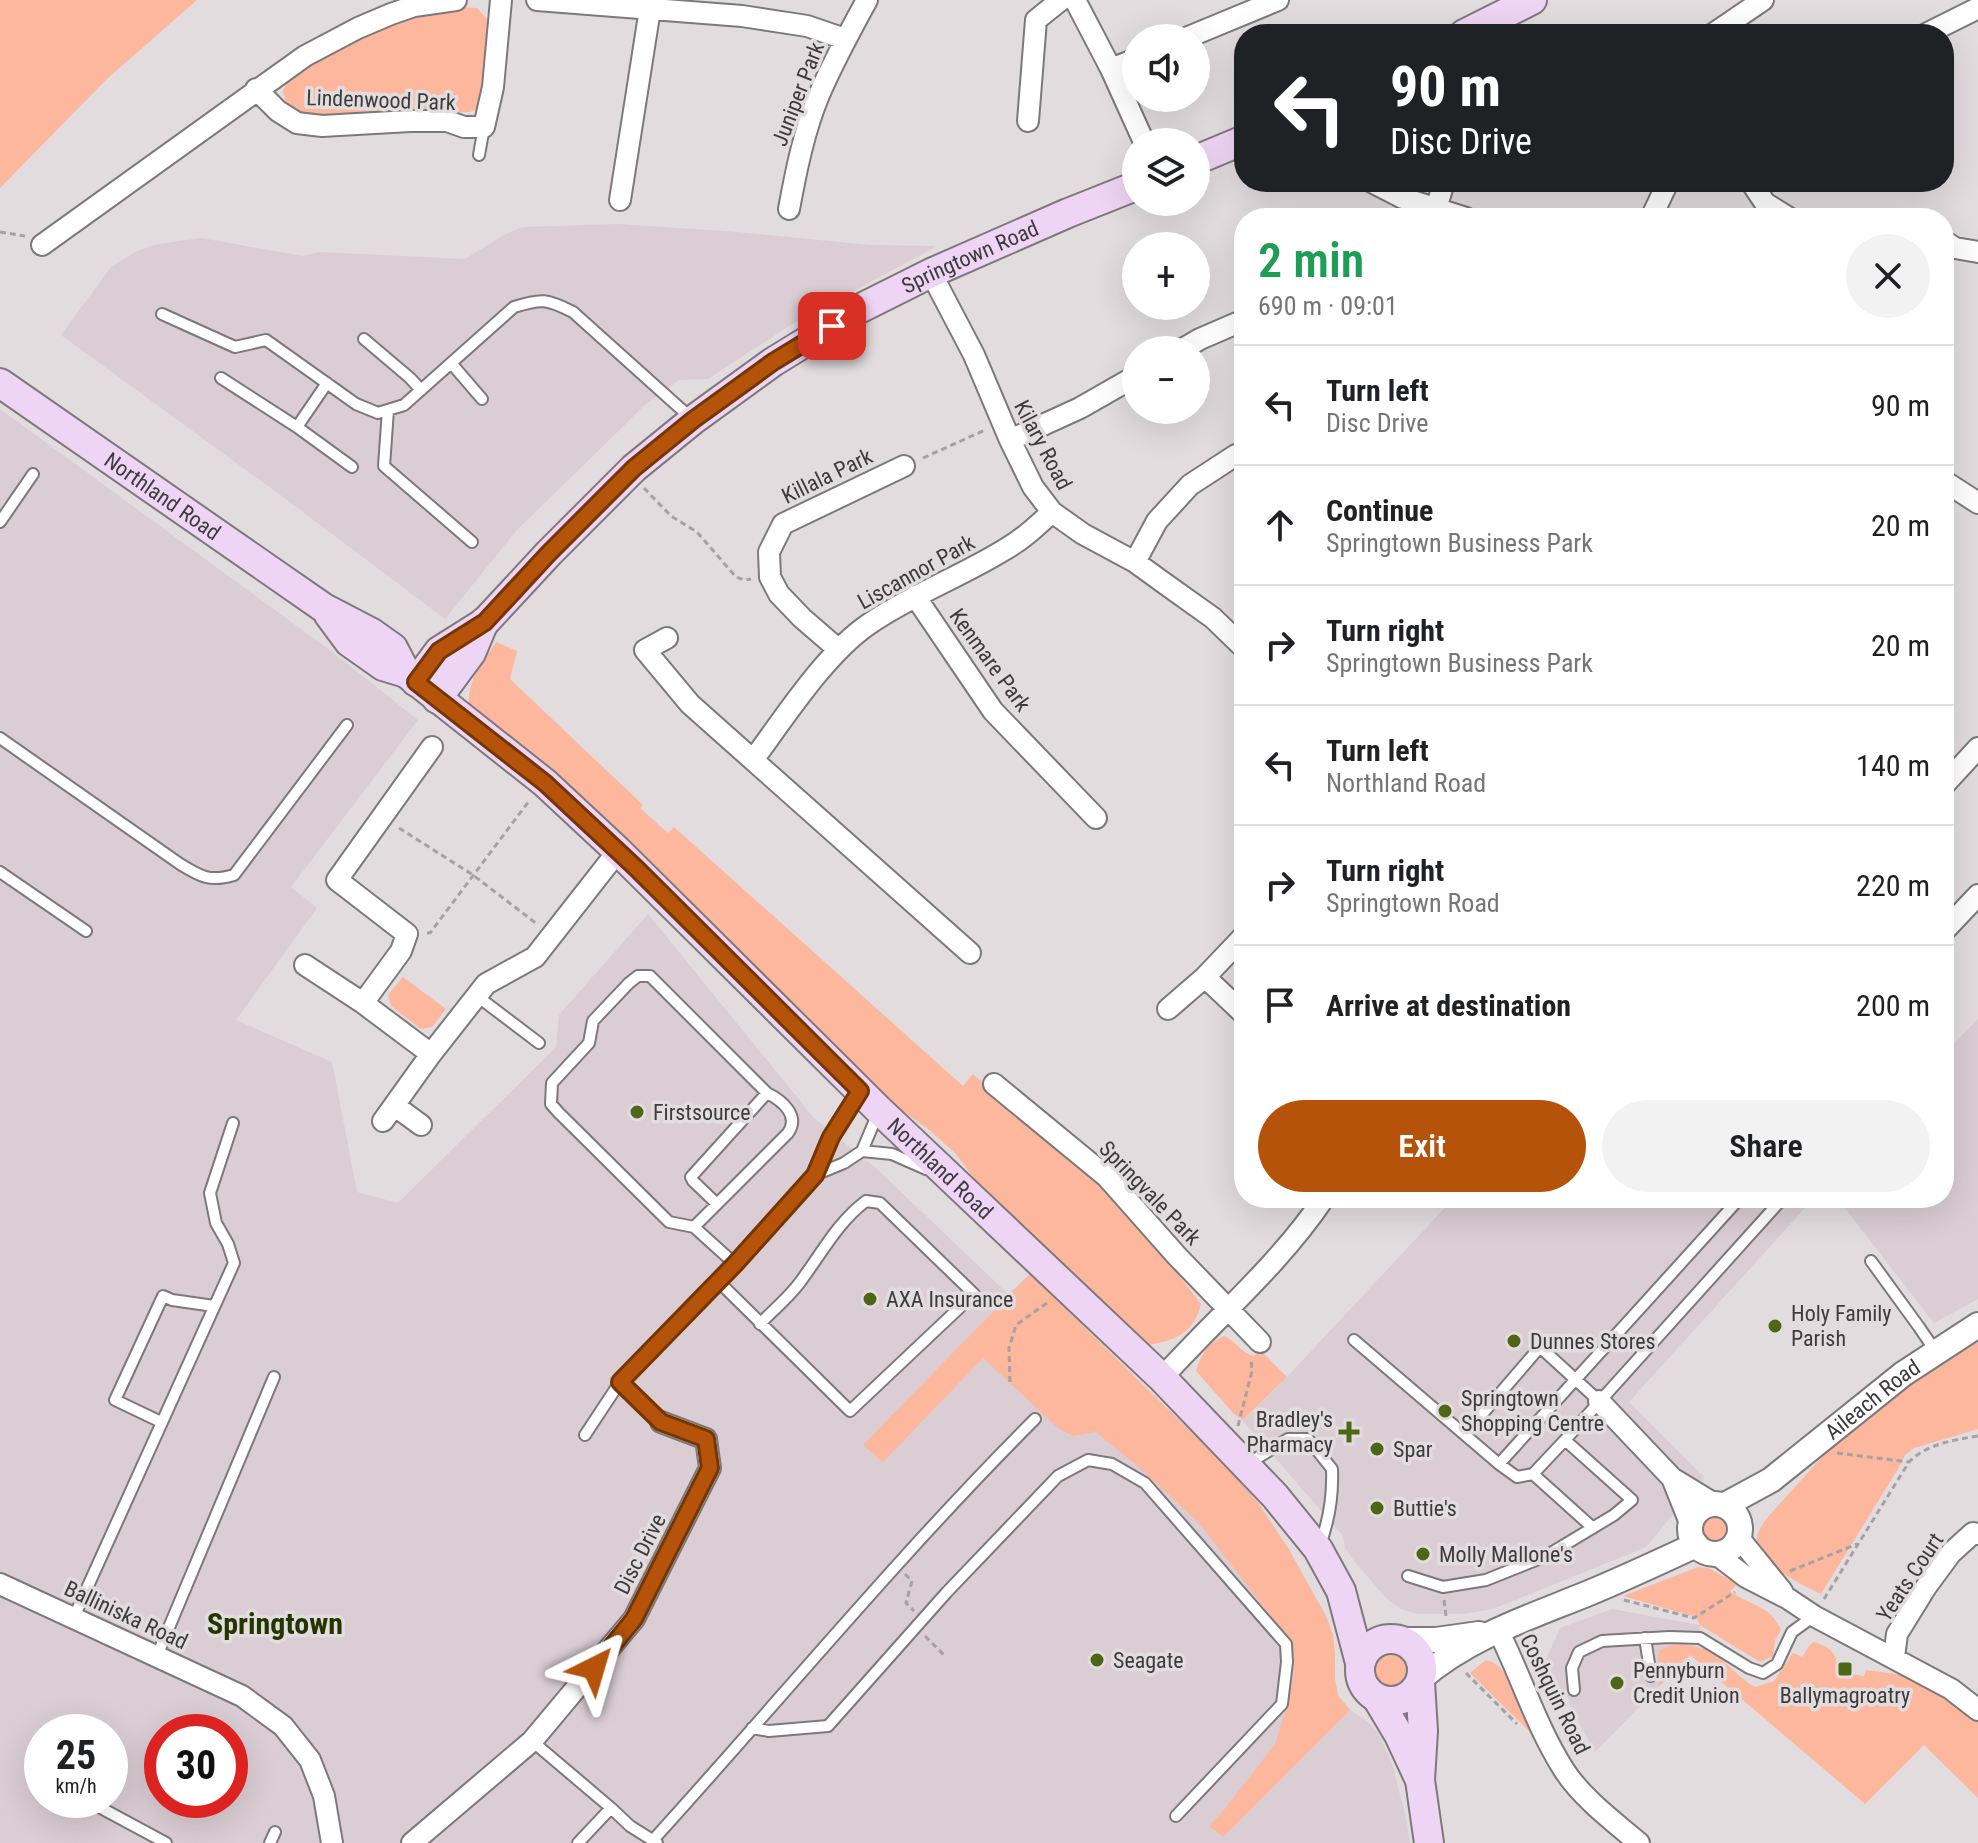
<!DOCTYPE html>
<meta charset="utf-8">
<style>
:root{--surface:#fff;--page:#f2f2f2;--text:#202124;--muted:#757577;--line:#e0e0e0;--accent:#b45309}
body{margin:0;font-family:"Roboto Condensed",sans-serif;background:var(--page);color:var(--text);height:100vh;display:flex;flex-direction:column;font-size:30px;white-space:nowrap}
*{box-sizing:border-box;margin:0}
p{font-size:26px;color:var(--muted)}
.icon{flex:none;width:44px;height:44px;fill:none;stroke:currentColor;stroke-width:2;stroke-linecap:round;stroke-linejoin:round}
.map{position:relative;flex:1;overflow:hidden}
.side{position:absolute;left:1234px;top:208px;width:720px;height:1000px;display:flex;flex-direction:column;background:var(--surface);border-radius:32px;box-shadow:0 8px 32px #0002}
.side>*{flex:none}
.banner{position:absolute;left:1234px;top:24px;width:720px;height:168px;border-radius:32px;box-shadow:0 8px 32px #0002;background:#202124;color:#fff;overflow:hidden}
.tools{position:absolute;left:1122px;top:24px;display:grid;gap:16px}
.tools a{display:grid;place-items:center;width:88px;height:88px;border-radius:50%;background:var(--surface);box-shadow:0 8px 32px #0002;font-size:40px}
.speed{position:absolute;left:24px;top:1714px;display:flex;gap:16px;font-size:40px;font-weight:700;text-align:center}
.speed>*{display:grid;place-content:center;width:104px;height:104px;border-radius:50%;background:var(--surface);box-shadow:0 8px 32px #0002;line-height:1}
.speed small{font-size:20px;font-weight:400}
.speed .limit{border:12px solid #d22;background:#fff;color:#111}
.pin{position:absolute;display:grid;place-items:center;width:68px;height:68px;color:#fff;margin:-34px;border-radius:16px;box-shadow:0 4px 12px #0006}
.me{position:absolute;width:88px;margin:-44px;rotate:40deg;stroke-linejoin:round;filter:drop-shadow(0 0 6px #0008)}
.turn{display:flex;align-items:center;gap:28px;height:168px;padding:0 24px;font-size:36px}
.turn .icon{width:104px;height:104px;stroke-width:2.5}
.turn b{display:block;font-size:56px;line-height:68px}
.round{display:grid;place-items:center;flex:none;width:84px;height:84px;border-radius:42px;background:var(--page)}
.headline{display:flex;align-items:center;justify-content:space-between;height:136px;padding:0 24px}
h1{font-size:48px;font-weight:600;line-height:60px;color:#1e9e55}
.cta{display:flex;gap:16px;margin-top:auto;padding:16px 24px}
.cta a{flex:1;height:92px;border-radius:48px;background:var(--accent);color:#fff;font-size:32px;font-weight:600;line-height:92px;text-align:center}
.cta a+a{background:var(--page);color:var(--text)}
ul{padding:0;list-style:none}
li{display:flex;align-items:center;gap:24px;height:120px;padding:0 24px;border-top:2px solid var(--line)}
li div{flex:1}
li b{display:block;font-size:30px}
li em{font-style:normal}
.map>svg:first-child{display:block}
</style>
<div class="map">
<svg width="1978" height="1843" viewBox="0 0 1978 1843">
<rect width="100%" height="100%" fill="#e2dcdf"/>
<!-- built -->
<path fill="#dacdd3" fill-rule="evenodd" d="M619 224 737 232 870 245 937 246 794 323 708 379 679 380 646 404 516 531 445 619 275 491 61 335 111 267 135 252 153 245 201 238 303 256 319 252 465 259 504 235 522 227Z
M0 409 331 651 418 720 291 887 317 908 236 1020 332 1062 357 1192 398 1203 556 1047 559 1015 648 914 814 1118 878 1170 1008 1294 1030 1274 1222 1462 1259 1504 1288 1548 1326 1616 1333 1636 1335 1654V1679L1338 1696 1349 1709 1368 1722 1377 1731 1392 1763 1407 1823 1410 1843H0ZM42 1732H110V1800H42ZM162 1732H230V1800H162Z
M1978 1019V1299L1934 1323 1837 1198H1944V1053Z
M1454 1198H1814L1629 1402 1704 1477 1646 1547 1493 1609 1463 1614H1418L1400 1609 1385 1597 1355 1562 1345 1548 1343 1536 1243 1421 1287 1377Z
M1612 1609 1700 1625V1638L1690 1655 1595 1752 1570 1706 1568 1697 1551 1688 1545 1662 1560 1628Z"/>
<!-- green -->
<path fill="#fcb79c" d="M0 0H197L108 78 0 188Z
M461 7 477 8 492 25 484 100 477 109 470 112 314 116H301L287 107 283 91 287 82C306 69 325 54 346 43 382 24 420 13 461 7Z
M496 642 517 651 510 679 643 805 640 808 668 833 674 827 963 1086 973 1074 1102 1186 1154 1243 1201 1304C1194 1333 1175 1341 1147 1345L989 1198 955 1153 927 1128 898 1108 469 704C467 680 484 661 496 642Z
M403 977 446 1009 432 1027 421 1029 391 1006 388 995Z
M1030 1274 1222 1462 1259 1504 1288 1548 1326 1616 1333 1636 1335 1654V1679L1338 1695 1350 1710 1223 1837 1209 1826 1224 1810 1275 1744 1285 1713 1294 1675V1646L1199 1523 1142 1470 1096 1432 1073 1436 1058 1428 983 1358 883 1462 863 1445Z
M1225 1336C1236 1342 1242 1353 1254 1356L1259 1349 1287 1377 1243 1420 1234 1414 1196 1371C1202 1353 1207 1344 1225 1336Z
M1978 1343V1429L1914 1448 1905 1455 1898 1469 1821 1594C1803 1585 1759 1565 1757 1542 1756 1533 1762 1525 1767 1518L1831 1447 1898 1393 1972 1344Z
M1697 1529a18 18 0 1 1 36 0a18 18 0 1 1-36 0Z
M1698 1567 1708 1568 1738 1584 1730 1591C1749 1606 1770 1604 1781 1630L1775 1640 1773 1656 1760 1662 1700 1625 1696 1617 1623 1596Z
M1814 1642C1832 1648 1837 1653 1838 1672L1864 1676 1866 1670C1880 1672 1897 1673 1910 1678 1935 1687 1955 1706 1978 1717V1798L1924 1745 1865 1804 1690 1655 1659 1687 1658 1656 1660 1650C1668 1645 1676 1644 1685 1645 1722 1648 1727 1671 1755 1687L1774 1681 1793 1653 1802 1657 1809 1646Z
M1374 1670a18 18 0 1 1 36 0a18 18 0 1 1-36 0Z
M1486 1660C1511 1664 1523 1713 1532 1734L1470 1673Z"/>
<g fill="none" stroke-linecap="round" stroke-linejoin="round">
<!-- service casing -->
<g stroke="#7d787a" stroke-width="14">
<path id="service" d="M479 155 484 127
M162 314 235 347 266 340 356 404 378 413 404 405 514 307C542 298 547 299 573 312L691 418
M364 339 410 378 421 390
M451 363 482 399
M221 378 297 427
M327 383 297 427 352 467
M388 410 384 466 472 542
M0 522 33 474
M0 738 180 864C201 877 210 882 234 875L347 725
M0 872 86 931
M477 996 539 1043
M862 1151 892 1154 926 1169
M815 1175 844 1163 862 1151 878 1113
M717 1204 693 1181 691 1177 767 1093C783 1101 800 1116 788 1133L694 1227 735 1264
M694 1227 669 1222 559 1113 551 1104 552 1083 589 1043 593 1021 629 983 638 976H650L767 1093
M1871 1261 1919 1327 1936 1352
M718 1281 850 1411 974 1294 880 1203 866 1201C838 1222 823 1251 803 1278 792 1295 774 1309 760 1324
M1354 1340 1499 1464 1517 1477 1533 1474
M161 1422 115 1400 163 1296 172 1300 214 1306
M661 1422 620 1382 735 1264 815 1175 831 1137 858 1094
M1465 1434 1540 1347 1599 1401
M585 1435 620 1382
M1249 1463 1288 1439H1308L1332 1469C1333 1496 1329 1522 1319 1547
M1499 1464 1740 1198
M1593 1528 1533 1474 1565 1440 1783 1198
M1408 1576 1443 1587 1486 1580 1546 1556 1614 1515 1632 1500 1565 1440
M74 1617 234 1263 228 1244 216 1223 210 1193 233 1123
M1645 1638 1651 1676
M157 1656 274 1377
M1574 1690 1572 1668 1579 1652 1602 1641 1669 1637 1700 1638 1749 1668 1763 1673 1777 1664 1792 1632 1814 1616
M752 1728 769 1731 828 1726 947 1592 1058 1476 1088 1460 1112 1464 1145 1483 1286 1644 1287 1662 1282 1704 1176 1816
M532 1741 611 1808 630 1826 657 1843
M101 1808 166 1843
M654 1839C781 1699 901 1553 1035 1419
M270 1843 275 1832
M578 1843 611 1808"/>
</g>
<!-- minor casing -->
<g stroke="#7d787a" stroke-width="24">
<path id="minor" d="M537 0 742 16 807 26 845 39
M1075 0 1111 69 1144 142
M1713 34 1763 0
M1926 34 1978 8
M1186 38 1278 0
M1111 69 1136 59
M256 89 278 111 297 123 322 126 410 121H447L464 127H484L493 87 501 0
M1028 121 1036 20 1061 0
M1372 182 1403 198 1466 218
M1751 182 1765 203 1789 218
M620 200 650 9
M789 209C796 171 804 131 819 95 833 62 850 31 867 0
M1436 209 1444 182
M1651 218 1668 182
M1944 241 1955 248 1978 252
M42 245 305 56 358 28 391 14 414 6 456 0
M931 273 974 355 1010 440 1033 487 1052 512 1083 534 1135 562 1164 583 1213 618 1244 648
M1181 350 1200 339 1244 320
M1010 440 1080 408 1136 376
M1944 481 1978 503
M1135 562 1157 521 1190 485 1236 455 1244 452
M915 596 993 711 1096 818
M667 638 645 650 690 704 970 953
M839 650 802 618 779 594 770 577 769 552 783 524 904 466
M753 760C785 717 825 654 869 624 911 595 960 577 1004 550 1022 540 1037 526 1052 512
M1944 785 1978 748
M1944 931 1978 895
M305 965 363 1003
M1205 977 1244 936
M1168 1009 1205 977 1244 1014
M431 1054 363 1003 401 951 407 934 337 880 432 747
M994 1084 1107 1177 1176 1255 1260 1342
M395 1106 421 1125
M383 1121 431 1054 486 984 535 957 618 851
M1162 1378C1216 1318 1279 1265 1324 1198
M1599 1401 1672 1478 1713 1503
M1672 1478 1690 1523
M1739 1538 1782 1591
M1716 1554 1746 1577 1787 1598 1814 1616 1951 1689 1978 1710
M0 1584 242 1696 283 1726 310 1760 324 1796 332 1843
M1498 1630C1521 1676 1536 1726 1564 1770 1582 1798 1614 1822 1639 1843
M1894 1657 1897 1634 1926 1587 1951 1553 1973 1533 1978 1534
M412 1843 532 1741 634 1619 710 1468 706 1439 661 1422"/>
</g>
<!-- tertiary casing -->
<g stroke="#7d787a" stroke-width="28">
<g id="tertiary">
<circle cx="1715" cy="1529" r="25"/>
<path id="s1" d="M1725 1505 1771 1480 1903 1374 1978 1325"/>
<path d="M1401 1640H1436L1479 1634"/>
<path d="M1420 1679C1467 1638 1527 1618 1584 1595 1621 1580 1659 1562 1696 1545"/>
</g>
</g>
<!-- secondary casing -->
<g stroke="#7d787a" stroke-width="32">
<g id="secondary">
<path d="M1464 34 1532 0"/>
<path d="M1196 160 1244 140"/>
<path id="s2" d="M0 383 324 608 372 633 393 648 406 673 545 783 618 851 879 1110 1162 1378 1275 1496 1318 1549 1341 1591 1360 1663"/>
<path d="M329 615 349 642 383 666 406 673"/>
<path id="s3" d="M416 682 439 651 485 622 549 553 634 468 693 420 773 362 859 309 931 273 1068 213 1136 186"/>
<path d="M437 699 471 653 484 622"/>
<circle cx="1391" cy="1670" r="31"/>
<path d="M1420 1682 1423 1731 1420 1780 1429 1843"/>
<path d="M1377 1698 1399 1735 1418 1776"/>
</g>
</g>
<!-- path -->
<path stroke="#a6a1a3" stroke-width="3" stroke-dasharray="6 4" stroke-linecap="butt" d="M0 232 25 236
M923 458 985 430
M644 488 671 516 697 532 736 577 744 580 751 579
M399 828 473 875 537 924
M427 933H430L529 801
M1010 1382 1009 1348 1016 1325 1047 1303
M1238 1426 1252 1371 1251 1359
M1837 1453 1909 1462
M1790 1571 1857 1544
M905 1574 912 1581 906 1603 914 1611
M1824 1599 1909 1462C1927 1444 1953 1440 1978 1436
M1444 1600 1446 1616
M1624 1600 1694 1618 1735 1592
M925 1636 945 1656
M1466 1673 1517 1724"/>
<!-- service -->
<use href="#service" stroke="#fff" stroke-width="10"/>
<!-- minor -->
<use href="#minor" stroke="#fff" stroke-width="20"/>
<!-- tertiary -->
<use href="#tertiary" stroke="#fff" stroke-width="24"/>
<!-- secondary -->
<use href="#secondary" stroke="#efd5f5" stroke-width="28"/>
</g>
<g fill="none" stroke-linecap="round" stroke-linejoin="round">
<!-- route casing -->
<g stroke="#753606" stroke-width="20">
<path id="route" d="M594 1668 634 1619 710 1468 706 1439 661 1422 620 1382 735 1264 815 1175 831 1137 860 1091 636 868 545 783 416 682 439 651 485 622 549 553 634 468 693 420 773 362 832 326"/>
</g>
<!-- route -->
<use href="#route" stroke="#b45309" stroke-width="14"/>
</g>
<!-- markers -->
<g fill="#4e6717" stroke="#e2dcdf" stroke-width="3">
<circle cx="637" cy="1112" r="8"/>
<circle cx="870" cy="1299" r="8"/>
<circle cx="1775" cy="1326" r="8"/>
<circle cx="1514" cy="1341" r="8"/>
<circle cx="1445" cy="1411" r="8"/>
<path d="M1345 1420h8v8h8v8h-8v8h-8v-8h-8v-8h8z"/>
<circle cx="1377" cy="1449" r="8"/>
<circle cx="1377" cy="1508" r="8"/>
<circle cx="1423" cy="1554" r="8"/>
<circle cx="1097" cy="1660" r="8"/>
<rect x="1837" y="1661" width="16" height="16" rx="4"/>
<circle cx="1617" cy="1683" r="8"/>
</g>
<g text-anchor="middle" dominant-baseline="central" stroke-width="7" stroke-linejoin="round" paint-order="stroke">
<!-- street labels -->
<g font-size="22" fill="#3e3b3c" stroke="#e2dcdf">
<text transform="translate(798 94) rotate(-69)">Juniper Park</text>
<text transform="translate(381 100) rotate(2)">Lindenwood Park</text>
<text stroke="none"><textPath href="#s3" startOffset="706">Springtown Road</textPath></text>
<text transform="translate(1043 445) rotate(62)">Kilary Road</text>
<text transform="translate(827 476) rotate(-26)">Killala Park</text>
<text stroke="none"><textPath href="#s2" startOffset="198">Northland Road</textPath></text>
<text transform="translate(916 572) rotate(-29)">Liscannor Park</text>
<text transform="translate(990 660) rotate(54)">Kenmare Park</text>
<text stroke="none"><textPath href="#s2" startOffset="1232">Northland Road</textPath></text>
<text transform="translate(1150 1193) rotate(46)">Springvale Park</text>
<text stroke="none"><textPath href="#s1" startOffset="182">Aileach Road</textPath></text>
<text transform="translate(640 1554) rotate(-63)">Disc Drive</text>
<text transform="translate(1910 1577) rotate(-56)">Yeats Court</text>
<text transform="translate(126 1615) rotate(25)">Balliniska Road</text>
<text transform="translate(1555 1694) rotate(64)">Coshquin Road</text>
</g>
<!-- poi labels -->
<g font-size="22" fill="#3e3b3c" stroke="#e2dcdf" text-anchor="start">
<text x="653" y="1112">Firstsource</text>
<text x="886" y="1299">AXA Insurance</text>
<text x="1791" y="1313">Holy Family<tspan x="1791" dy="25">Parish</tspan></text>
<text x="1530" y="1341">Dunnes Stores</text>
<text x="1461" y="1398">Springtown<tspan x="1461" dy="25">Shopping Centre</tspan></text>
<text x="1333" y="1419" text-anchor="end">Bradley's<tspan x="1333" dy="25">Pharmacy</tspan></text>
<text x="1393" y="1449">Spar</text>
<text x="1393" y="1508">Buttie's</text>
<text x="1439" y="1554">Molly Mallone's</text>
<text x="1113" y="1660">Seagate</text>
<text x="1633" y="1670">Pennyburn<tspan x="1633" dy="25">Credit Union</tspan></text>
<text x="1845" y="1695" text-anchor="middle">Ballymagroatry</text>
</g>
<!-- district labels -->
<g font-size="30" font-weight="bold" fill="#243500" stroke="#e2dcdf">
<text x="275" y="1623">Springtown</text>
</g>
</g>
</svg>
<div class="tools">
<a><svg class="icon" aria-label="sound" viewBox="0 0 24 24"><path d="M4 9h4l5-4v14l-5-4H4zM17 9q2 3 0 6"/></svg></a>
<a><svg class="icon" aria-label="layers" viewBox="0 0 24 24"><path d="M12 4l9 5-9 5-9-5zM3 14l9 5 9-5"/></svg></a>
<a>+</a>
<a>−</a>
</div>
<div class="speed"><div>25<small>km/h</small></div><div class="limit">30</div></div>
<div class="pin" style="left:832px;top:326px;background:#d93025"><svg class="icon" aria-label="arrive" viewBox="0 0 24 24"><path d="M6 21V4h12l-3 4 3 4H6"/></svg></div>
<svg class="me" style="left:594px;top:1668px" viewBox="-20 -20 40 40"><path d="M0-17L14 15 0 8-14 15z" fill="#b45309" stroke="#fff" stroke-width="4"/></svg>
<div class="banner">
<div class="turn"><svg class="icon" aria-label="left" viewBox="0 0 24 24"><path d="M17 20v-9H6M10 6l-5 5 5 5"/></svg><div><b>90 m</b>Disc Drive</div></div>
</div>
<section class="side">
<div class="headline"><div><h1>2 min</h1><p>690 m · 09:01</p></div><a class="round"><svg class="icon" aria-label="close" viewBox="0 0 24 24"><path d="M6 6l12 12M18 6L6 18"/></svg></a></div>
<ul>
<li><svg class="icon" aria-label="left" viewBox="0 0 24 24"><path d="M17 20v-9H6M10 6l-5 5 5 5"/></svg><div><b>Turn left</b><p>Disc Drive</p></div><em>90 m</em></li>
<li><svg class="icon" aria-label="ahead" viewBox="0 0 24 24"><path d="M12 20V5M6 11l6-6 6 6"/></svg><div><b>Continue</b><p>Springtown Business Park</p></div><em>20 m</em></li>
<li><svg class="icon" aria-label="right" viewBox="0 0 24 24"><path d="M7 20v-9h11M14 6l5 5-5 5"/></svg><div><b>Turn right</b><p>Springtown Business Park</p></div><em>20 m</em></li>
<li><svg class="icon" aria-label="left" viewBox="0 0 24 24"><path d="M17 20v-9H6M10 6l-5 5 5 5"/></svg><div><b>Turn left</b><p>Northland Road</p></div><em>140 m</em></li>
<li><svg class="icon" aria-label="right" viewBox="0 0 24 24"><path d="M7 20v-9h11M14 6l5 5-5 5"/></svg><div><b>Turn right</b><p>Springtown Road</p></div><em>220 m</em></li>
<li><svg class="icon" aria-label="arrive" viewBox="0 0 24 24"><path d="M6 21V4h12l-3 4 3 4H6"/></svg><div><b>Arrive at destination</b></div><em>200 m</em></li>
</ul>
<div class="cta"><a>Exit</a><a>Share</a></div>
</section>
</div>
